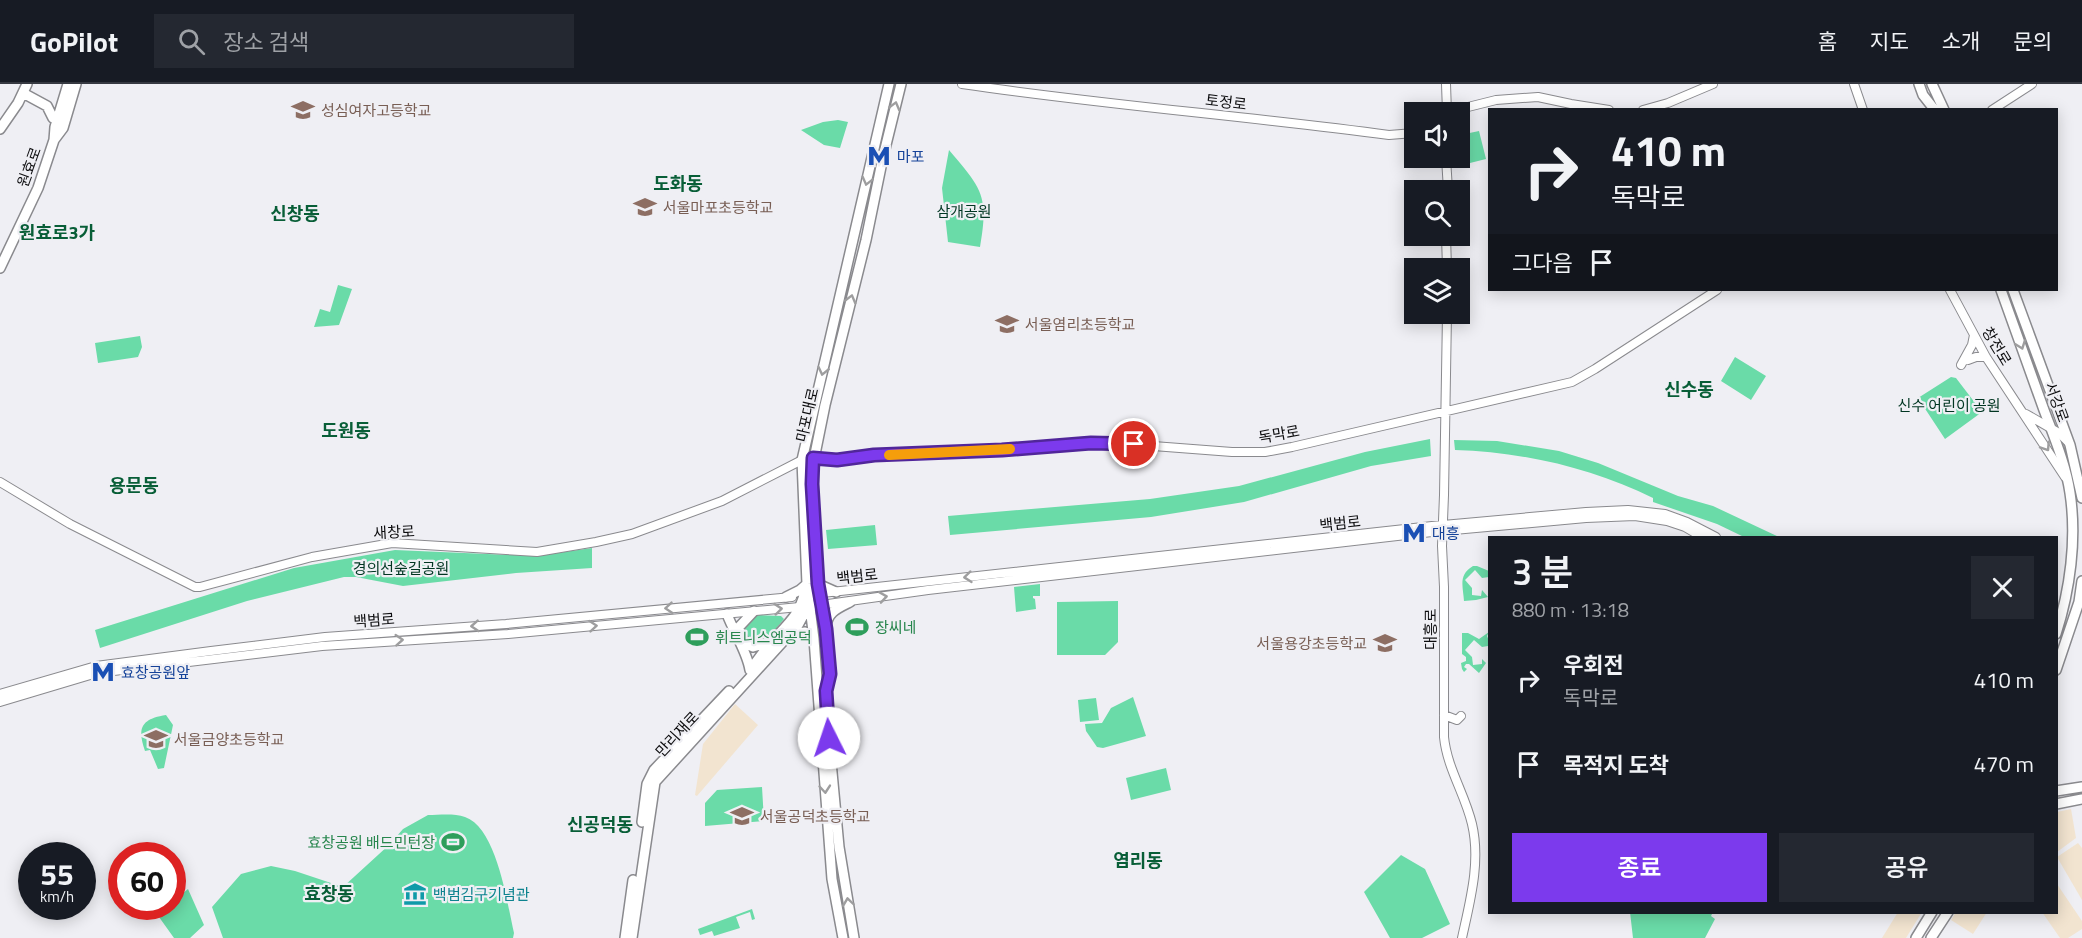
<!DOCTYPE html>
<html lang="ko">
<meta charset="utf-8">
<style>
:root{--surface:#171b24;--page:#242831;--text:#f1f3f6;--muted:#9ea1a6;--line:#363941;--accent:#7c3aed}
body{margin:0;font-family:"Titillium Web","Noto Sans KR",sans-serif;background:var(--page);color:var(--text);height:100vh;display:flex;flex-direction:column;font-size:22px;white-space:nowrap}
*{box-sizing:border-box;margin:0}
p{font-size:20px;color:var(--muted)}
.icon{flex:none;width:33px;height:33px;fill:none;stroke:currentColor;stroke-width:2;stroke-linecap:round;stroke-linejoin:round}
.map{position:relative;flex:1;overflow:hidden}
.side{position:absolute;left:1488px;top:452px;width:570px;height:378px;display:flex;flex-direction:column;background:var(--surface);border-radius:0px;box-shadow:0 3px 15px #0003}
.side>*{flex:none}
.hud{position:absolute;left:1488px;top:24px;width:570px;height:183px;border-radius:0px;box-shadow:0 3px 15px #0003;background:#171b24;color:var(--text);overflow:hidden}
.controls{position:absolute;left:1404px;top:18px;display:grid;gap:12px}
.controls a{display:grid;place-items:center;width:66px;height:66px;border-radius:0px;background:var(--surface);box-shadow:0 3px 15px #0003;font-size:30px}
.speed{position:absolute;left:18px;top:758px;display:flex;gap:12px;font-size:30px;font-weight:700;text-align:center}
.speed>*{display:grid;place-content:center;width:78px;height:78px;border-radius:50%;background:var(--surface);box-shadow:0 3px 15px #0003;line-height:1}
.speed small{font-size:15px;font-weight:400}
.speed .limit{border:9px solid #d22;background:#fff;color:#111}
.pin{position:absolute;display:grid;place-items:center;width:51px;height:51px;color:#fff;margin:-26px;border:3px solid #fff;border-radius:50%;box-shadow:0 2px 6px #0007}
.me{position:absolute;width:66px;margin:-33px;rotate:356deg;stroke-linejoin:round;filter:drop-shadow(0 0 4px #0008)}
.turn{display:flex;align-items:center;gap:21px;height:126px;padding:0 24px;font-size:27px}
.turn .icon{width:78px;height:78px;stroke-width:2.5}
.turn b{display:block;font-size:42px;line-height:51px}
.then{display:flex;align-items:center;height:57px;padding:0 24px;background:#0003;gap:12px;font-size:22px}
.round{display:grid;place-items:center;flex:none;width:63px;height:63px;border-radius:0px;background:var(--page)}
.head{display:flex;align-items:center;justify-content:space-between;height:102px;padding:0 24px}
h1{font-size:36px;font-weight:600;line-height:45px}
.button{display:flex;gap:12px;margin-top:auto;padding:12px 24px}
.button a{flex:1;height:69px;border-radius:0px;background:var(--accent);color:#fff;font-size:24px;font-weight:600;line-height:69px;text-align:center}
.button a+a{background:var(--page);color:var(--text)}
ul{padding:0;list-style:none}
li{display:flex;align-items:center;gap:18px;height:84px;padding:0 24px}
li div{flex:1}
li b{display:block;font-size:22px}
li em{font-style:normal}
header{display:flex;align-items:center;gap:36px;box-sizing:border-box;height:84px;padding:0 30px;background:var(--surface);border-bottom:2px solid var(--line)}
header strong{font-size:28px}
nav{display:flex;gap:33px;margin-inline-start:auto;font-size:21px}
.search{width:420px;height:54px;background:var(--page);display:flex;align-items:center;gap:15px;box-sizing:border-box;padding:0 21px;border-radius:0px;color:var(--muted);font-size:22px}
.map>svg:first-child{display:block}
</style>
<header>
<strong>GoPilot</strong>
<div class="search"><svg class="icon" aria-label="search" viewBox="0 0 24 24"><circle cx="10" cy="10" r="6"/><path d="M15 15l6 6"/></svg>장소 검색</div>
<nav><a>홈</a><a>지도</a><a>소개</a><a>문의</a></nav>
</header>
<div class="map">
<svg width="2082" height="854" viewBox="0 0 2082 854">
<rect width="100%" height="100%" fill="#efeff4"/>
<!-- commercial -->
<path fill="#f2e4d0" d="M735 620 758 641 697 712 695 711 703 660Z
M2071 725 2076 754 2057 768V728Z
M2078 759 2082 764V816L2057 773Z
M2057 800 2082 837V845L2068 854H2060L2042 828H2056Z
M1898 828H1922L1906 854H1882Z
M1956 828H1987L1973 850 1951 836Z"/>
<!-- green -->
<path fill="#6adba8" d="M838 36 848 38 840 64 824 61 801 46 823 38Z
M1479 47 1486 75 1466 80 1460 51Z
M949 66C982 105 989 111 980 163L948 158 942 104Z
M338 201 352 205 339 241 314 243 320 225 330 228Z
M140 252 142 263 138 273 98 279 95 259Z
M1735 273 1766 292 1751 316 1721 297Z
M1951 293 1956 294 1982 328 1945 355 1918 314Z
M1430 355 1431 372 1371 382 1244 418 1151 433 950 451 948 432 1150 415 1239 402 1365 368Z
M1454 356 1497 357 1559 367 1598 379 1678 412 1713 422 1779 453H1744L1717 440 1653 418V414C1592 384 1523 368 1455 366Z
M875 441 877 461 828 465 826 446Z
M592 464V484L516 489 403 502 356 493H344L247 517 100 564 95 546 294 484 395 466 536 472Z
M1473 482H1477L1489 487 1490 496 1489 493 1482 494 1475 486 1465 496 1472 504V511L1481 512 1482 506 1488 513 1476 516 1464 517C1463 502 1458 491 1473 482Z
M1040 500V512H1033V514L1035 515 1036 525 1016 528 1014 503Z
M1118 517V558L1105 571H1057V518Z
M759 531 781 532 784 535 768 554 759 561 746 558 743 542 752 533Z
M1489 548 1487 552 1489 557V566L1488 562 1482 563 1474 556 1465 566 1472 573 1473 581 1482 580V575L1486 579 1479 589 1469 580H1466L1464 583 1467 585 1464 588 1462 585 1461 579 1466 577V573L1462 570V549H1468L1479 555Z
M1133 613 1146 652 1103 664 1097 663 1086 647 1085 640 1102 639 1111 624Z
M1096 614 1099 636 1080 638 1078 616Z
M166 631 173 641 164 684 158 685 150 666 145 667C137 644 141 635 166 631Z
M1166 684 1171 706 1131 716 1126 694Z
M762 703 764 737 705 742V719L717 706Z
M428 731C439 731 454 729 465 733 497 744 507 819 514 849L513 854H223L212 823 241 790 271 782 295 787 343 803 390 760 403 745Z
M1401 771 1425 785 1450 840 1422 854H1390L1364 808Z
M188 805 204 841 190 854H174L159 833C161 826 164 822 172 822L173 817Z
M752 825 755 835 752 836 750 828 736 833 740 844 714 852 712 847 700 851 698 845Z
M1630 828H1713L1711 832 1715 835 1705 854H1633Z"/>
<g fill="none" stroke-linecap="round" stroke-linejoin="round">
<!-- secondary casing -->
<g stroke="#8a8a8e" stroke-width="10">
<path id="secondary" d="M962 0C1104 21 1247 32 1389 51L1414 49
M1446 0 1447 28
M1854 0 1863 26
M1643 26 1668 19 1713 0
M1992 26 2032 0
M1448 28 1496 16 1538 13 1571 20 1609 26
M1446 74 1448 106
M1446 152 1447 184
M1950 206 1986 273 2065 393
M1447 230 1444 411 1442 462 1444 503V653C1447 684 1465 710 1472 740 1481 778 1470 817 1462 854
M1968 276 1976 273H1986
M1961 281 1972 261 1974 251
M2026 330 2059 349 2068 358
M813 374 837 376 874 371 1002 366 1091 359H1114L1232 368H1265L1292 363 1572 298 1595 285 1717 206
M0 398 70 440 195 503H200L312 473 392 459 537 468 596 458 632 450 722 417 802 376
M804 511 1432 442 1586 428 1628 426 1665 430 1687 438 1716 453
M0 610 96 582 211 567 325 553 506 540 792 513
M0 618 97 589 322 562 508 550 821 521 928 506 1432 448 1586 434 1635 432 1667 437 1685 443 1702 453
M1444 631 1457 636 1461 632"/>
</g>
<!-- primary casing -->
<g stroke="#8a8a8e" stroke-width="12">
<path id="primary" d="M1919 0 1923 11 1934 25
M1932 0 1944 26
M23 9 47 22 53 34
M0 45 18 19 27 0
M54 56 63 44 76 0
M0 184 38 104 54 56 55 43 68 0
M2001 206C2015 246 2030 286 2044 326 2054 353 2066 381 2070 409 2077 455 2070 506 2056 550
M2013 206 2070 361 2082 414
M818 500 836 508
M786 513 800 506 807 500
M754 527 739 543C740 552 744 560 753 563L770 558
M727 530C734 549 747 567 750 586
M826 543C827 528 838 524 850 518
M789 551 805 548 814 555
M753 582C760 573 766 564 774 555 789 539 799 531 805 508
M2056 586 2079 518 2082 497
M2056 707 2082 703
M2056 720 2082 715
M642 738 647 700 654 686 729 607
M625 854 633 796
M632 854 655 698 798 541 809 521
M843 854 832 795 814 555 807 500 802 376 889 0
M854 854 839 763 827 635V607L830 590 826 545 818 500 812 385 825 321 866 156 883 73 901 0
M1916 854 1932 828
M1931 854 1948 828"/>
</g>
<!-- secondary -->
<use href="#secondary" stroke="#fff" stroke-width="8"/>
<!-- primary -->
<use href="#primary" stroke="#fff" stroke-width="9"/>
</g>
<!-- one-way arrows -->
<defs><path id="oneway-chevron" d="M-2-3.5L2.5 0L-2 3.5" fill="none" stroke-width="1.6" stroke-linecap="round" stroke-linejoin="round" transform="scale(1.5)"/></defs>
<g stroke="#9e9e9f">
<use href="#oneway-chevron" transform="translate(895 22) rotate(-75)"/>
<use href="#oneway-chevron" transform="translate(867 97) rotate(104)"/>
<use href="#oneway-chevron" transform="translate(851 215) rotate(-75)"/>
<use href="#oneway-chevron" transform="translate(2021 261) rotate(70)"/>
<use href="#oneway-chevron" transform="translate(823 287) rotate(103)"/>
<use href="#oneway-chevron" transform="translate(2046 363) rotate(57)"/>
<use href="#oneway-chevron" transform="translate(968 493) rotate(174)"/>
<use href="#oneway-chevron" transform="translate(883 513) rotate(-9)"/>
<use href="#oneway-chevron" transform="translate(669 524) rotate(175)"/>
<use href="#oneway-chevron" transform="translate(778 525) rotate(-6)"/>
<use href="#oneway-chevron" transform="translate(475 542) rotate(176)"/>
<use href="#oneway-chevron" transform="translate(593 542) rotate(-5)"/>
<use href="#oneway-chevron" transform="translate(399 556) rotate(-4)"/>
<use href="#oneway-chevron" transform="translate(825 705) rotate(85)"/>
<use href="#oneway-chevron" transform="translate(848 818) rotate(-98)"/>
</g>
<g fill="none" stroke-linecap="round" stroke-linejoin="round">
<!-- route casing -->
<g stroke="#51269a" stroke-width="15">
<path id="route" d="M829 654 826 607 830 590 826 545 818 500 812 400 813 374 837 376 874 371 1002 366 1091 359 1134 360"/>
</g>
<!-- route -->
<use href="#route" stroke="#7c3aed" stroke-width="10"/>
<!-- slow -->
<path stroke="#f59e0b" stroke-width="10" d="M889 371 1010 365"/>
</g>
<!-- icons -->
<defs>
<g id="school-bare" transform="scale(1.8)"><path d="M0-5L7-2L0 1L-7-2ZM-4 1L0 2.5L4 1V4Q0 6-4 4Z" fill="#8d6e63" stroke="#efeff4" stroke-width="2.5" paint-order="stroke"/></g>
<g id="metro-bare" transform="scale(1.8)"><path d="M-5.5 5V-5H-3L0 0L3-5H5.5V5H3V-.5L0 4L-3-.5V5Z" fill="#1a4fb4" stroke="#efeff4" stroke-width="2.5" paint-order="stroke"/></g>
<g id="stadium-bare" transform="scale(1.8)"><path d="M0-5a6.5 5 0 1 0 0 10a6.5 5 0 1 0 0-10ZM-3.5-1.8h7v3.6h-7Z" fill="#2e9e5b" stroke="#efeff4" stroke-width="2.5" paint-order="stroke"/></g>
<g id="museum-bare" transform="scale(1.8)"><path d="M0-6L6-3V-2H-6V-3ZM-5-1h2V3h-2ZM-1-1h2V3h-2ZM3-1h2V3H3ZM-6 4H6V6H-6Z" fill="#0f9aa8" stroke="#efeff4" stroke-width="2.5" paint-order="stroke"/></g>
</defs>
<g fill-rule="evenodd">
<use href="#school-bare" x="303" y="26"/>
<use href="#metro-bare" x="879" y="72"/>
<use href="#school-bare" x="645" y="123"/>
<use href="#school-bare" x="1007" y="240"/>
<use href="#metro-bare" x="1414" y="449"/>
<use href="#stadium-bare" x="857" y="543"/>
<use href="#stadium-bare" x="697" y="553"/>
<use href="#school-bare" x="1385" y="559"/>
<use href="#metro-bare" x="103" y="588"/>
<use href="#school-bare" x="156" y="655"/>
<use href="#school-bare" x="742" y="732"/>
<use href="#stadium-bare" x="453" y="758"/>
<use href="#museum-bare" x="415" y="810"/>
</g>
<g text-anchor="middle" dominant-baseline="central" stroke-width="4.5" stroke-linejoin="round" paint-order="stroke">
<!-- street labels -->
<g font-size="15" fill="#0d0d0f" stroke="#efeff4">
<text transform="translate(1226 18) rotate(7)">토정로</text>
<text transform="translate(29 83) rotate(-70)">원효로</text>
<text transform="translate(1997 262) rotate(59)">창전로</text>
<text transform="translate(2057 318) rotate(70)">서강로</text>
<text transform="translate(807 331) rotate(-77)">마포대로</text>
<text transform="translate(1279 350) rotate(-10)">독막로</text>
<text transform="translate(1340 439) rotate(-6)">백범로</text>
<text transform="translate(394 448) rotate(-3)">새창로</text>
<text transform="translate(857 492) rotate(-6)">백범로</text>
<text transform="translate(374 536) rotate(-4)">백범로</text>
<text transform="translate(1430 545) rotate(-90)">대흥로</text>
<text transform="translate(677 650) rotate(-47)">만리재로</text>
</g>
<!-- education labels -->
<g font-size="15" fill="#785e54" stroke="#efeff4" text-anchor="start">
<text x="321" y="26">성심여자고등학교</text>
<text x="663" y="123">서울마포초등학교</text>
<text x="1025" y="240">서울염리초등학교</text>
<text x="1367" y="559" text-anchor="end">서울용강초등학교</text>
<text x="174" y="655">서울금양초등학교</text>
<text x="760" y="732">서울공덕초등학교</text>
</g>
<!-- transit labels -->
<g font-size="15" fill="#164399" stroke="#efeff4" text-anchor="start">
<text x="897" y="72">마포</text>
<text x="1432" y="449">대흥</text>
<text x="121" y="588">효창공원앞</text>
</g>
<!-- park labels -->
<g font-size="15" fill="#013622" stroke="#efeff4">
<text x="964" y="127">삼개공원</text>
<text x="1949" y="321">신수 어린이 공원</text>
<text x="401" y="484">경의선숲길공원</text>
</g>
<!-- leisure labels -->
<g font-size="15" fill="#27864d" stroke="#efeff4" text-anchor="start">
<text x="875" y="543">장씨네</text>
<text x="715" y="553">휘트니스엠공덕</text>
<text x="435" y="758" text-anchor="end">효창공원 배드민턴장</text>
</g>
<!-- culture labels -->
<g font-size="15" fill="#0d838f" stroke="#efeff4" text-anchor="start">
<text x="433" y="810">백범김구기념관</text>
</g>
<!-- quarter labels -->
<g font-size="18" font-weight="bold" fill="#085e37" stroke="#efeff4">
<text x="678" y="99">도화동</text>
<text x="295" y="129">신창동</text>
<text x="57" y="148">원효로3가</text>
<text x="1689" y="305">신수동</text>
<text x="346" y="346">도원동</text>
<text x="134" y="401">용문동</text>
<text x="600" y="740">신공덕동</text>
<text x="1138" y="776">염리동</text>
<text x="329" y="809">효창동</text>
</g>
</g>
</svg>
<div class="controls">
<a><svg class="icon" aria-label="sound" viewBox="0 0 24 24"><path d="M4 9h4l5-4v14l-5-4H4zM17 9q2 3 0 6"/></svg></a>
<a><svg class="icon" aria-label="search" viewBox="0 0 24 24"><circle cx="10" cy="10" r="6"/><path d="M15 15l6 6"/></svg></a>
<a><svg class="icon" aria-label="layers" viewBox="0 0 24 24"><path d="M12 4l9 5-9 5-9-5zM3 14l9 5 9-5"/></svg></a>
</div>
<div class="speed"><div>55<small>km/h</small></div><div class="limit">60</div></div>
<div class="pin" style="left:1134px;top:360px;background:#d93025"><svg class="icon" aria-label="arrive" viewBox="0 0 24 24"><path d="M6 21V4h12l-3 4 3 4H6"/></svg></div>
<svg class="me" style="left:829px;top:654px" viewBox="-20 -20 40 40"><circle r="19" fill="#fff"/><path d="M0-13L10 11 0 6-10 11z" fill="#7c3aed"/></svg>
<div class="hud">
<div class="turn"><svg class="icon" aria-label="right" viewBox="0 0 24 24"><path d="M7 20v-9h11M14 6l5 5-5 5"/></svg><div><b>410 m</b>독막로</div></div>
<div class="then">그다음<svg class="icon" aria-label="arrive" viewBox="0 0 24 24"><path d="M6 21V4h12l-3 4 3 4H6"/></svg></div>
</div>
<section class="side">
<div class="head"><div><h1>3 분</h1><p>880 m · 13:18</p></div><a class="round"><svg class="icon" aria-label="close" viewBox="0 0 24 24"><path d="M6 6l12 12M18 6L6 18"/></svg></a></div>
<ul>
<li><svg class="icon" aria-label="right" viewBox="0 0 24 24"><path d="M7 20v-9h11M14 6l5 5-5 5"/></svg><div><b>우회전</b><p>독막로</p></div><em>410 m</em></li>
<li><svg class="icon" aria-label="arrive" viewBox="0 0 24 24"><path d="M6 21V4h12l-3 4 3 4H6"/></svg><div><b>목적지 도착</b></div><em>470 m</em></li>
</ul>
<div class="button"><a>종료</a><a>공유</a></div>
</section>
</div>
